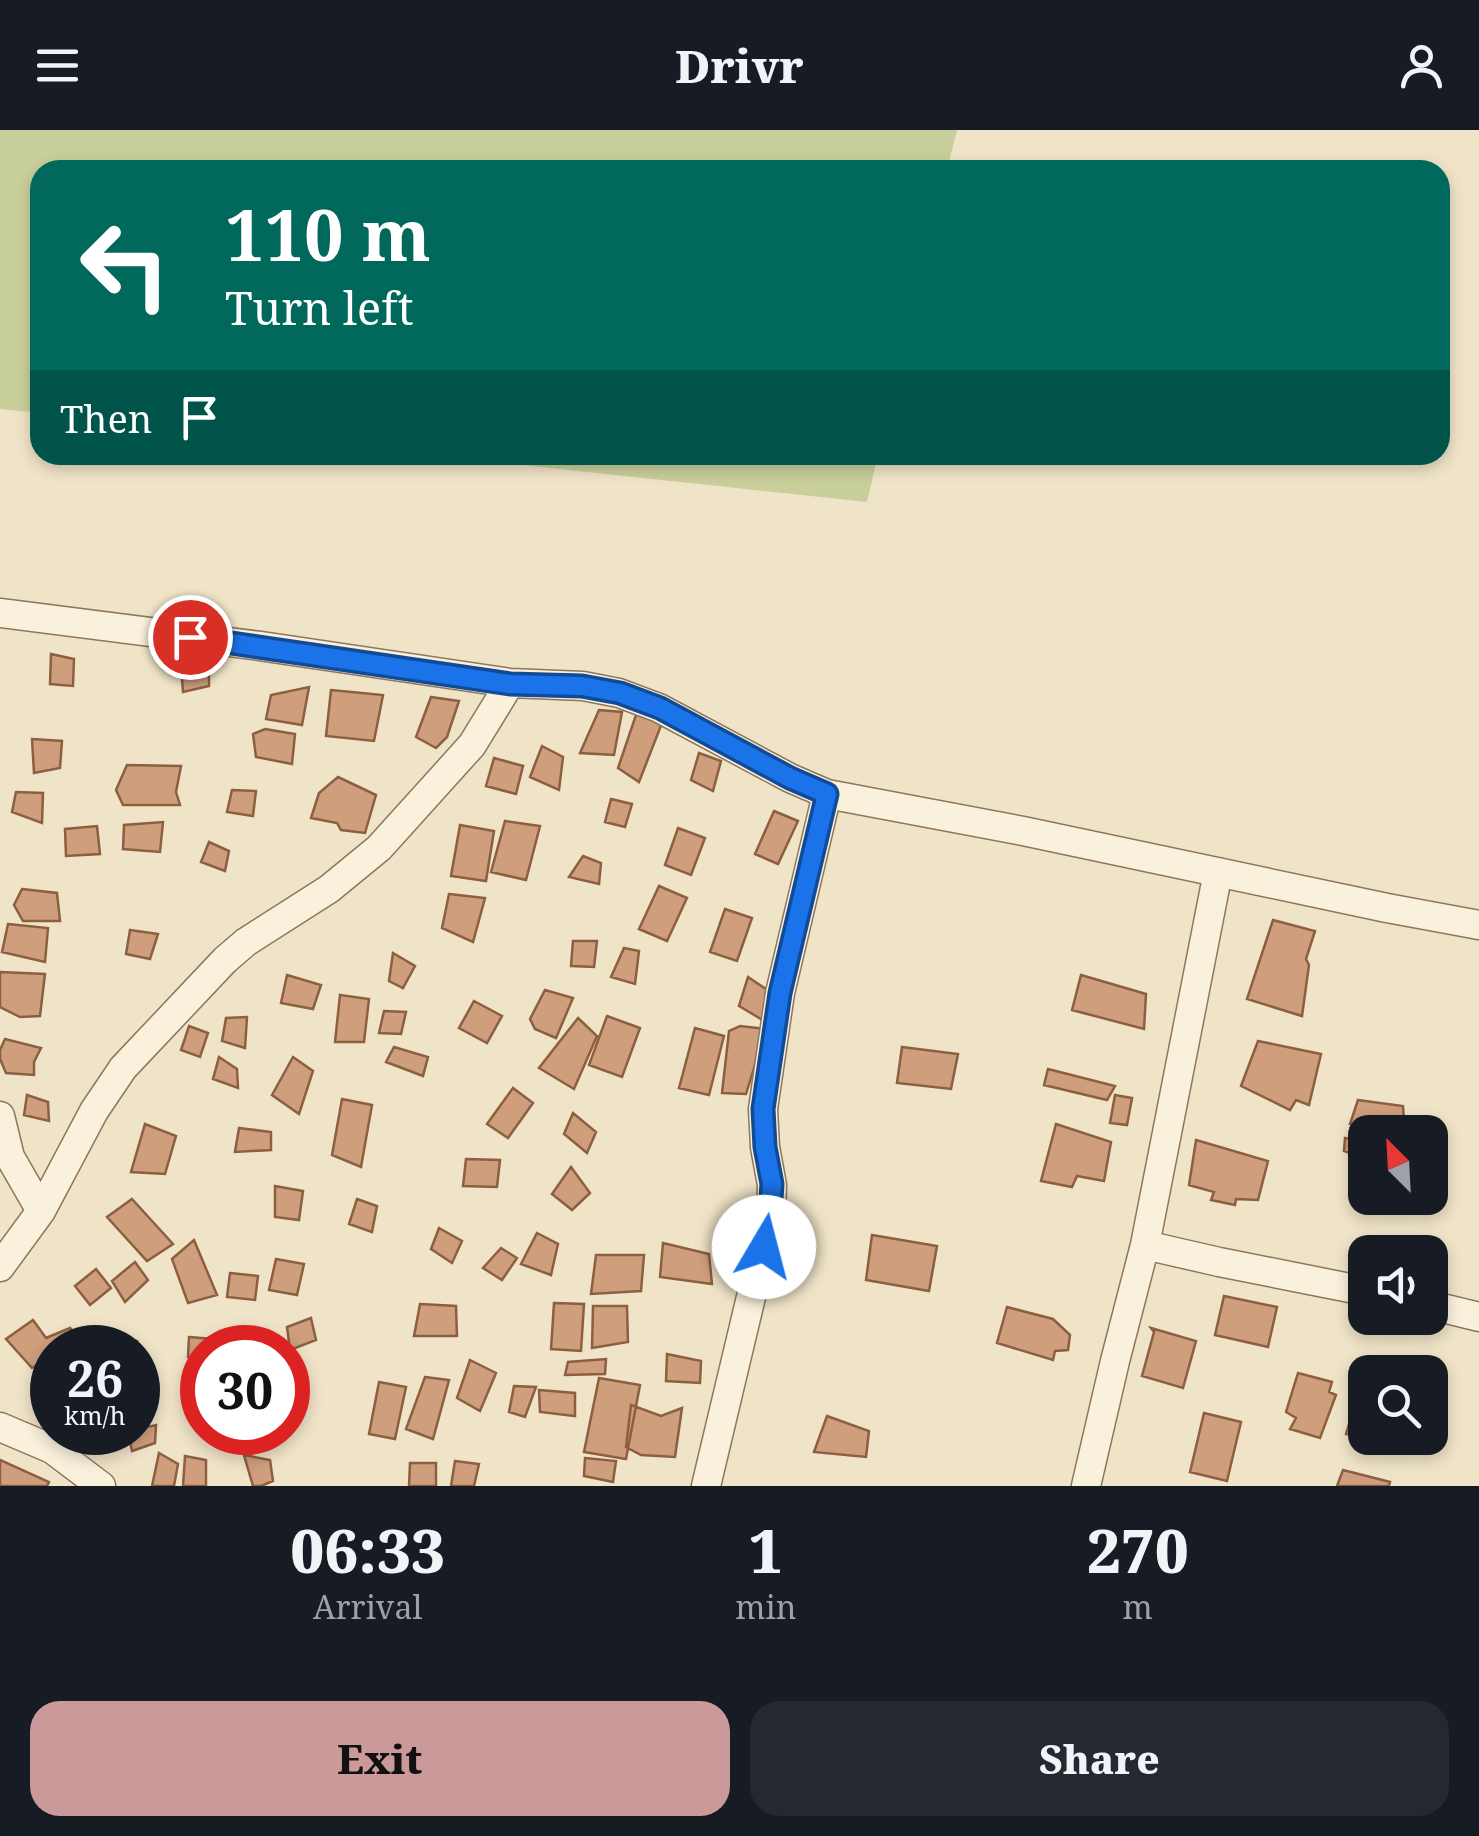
<!DOCTYPE html>
<style>
:root{--surface:#171b24;--page:#242831;--text:#f1f3f6;--muted:#9ea1a6;--accent:#cc999b}
body{margin:0;font-family:"Noto Serif",serif;background:var(--page);color:var(--text);height:100vh;display:flex;flex-direction:column;font-size:38px;white-space:nowrap}
*{box-sizing:border-box;margin:0}
p{font-size:32px;color:var(--muted)}
.icon{flex:none;width:55px;height:55px;fill:none;stroke:currentColor;stroke-width:2;stroke-linecap:round;stroke-linejoin:round}
.map{position:relative;height:1356px;overflow:hidden}
.drawer{display:flex;flex-direction:column;background:var(--surface);flex:1}
.drawer>*{flex:none}
.guide{position:absolute;left:30px;top:30px;width:1420px;height:305px;border-radius:30px;box-shadow:0 5px 15px #0003;background:#00695c;color:#fff;overflow:hidden}
.needle{width:65px;rotate:336deg}
.tools{position:absolute;left:1348px;top:985px;display:grid;gap:20px}
.tools a{display:grid;place-items:center;width:100px;height:100px;border-radius:20px;background:var(--surface);box-shadow:0 5px 15px #0003;font-size:50px}
.speed{position:absolute;left:30px;top:1195px;display:flex;gap:20px;font-size:50px;font-weight:700;text-align:center}
.speed>*{display:grid;place-content:center;width:130px;height:130px;border-radius:50%;background:var(--surface);box-shadow:0 5px 15px #0003;line-height:1}
.speed small{font-size:25px;font-weight:400}
.speed .limit{border:15px solid #d22;background:#fff;color:#111}
.pin{position:absolute;display:grid;place-items:center;width:85px;height:85px;color:#fff;margin:-42px;border:5px solid #fff;border-radius:50%;box-shadow:0 2px 10px #0007}
.me{position:absolute;width:110px;margin:-55px;rotate:8deg;stroke-linejoin:round;filter:drop-shadow(0 0 8px #0008)}
.turn{display:flex;align-items:center;gap:35px;height:210px;padding:0 30px;font-size:45px}
.turn .icon{width:130px;height:130px;stroke-width:2.5}
.turn b{display:block;font-size:70px;line-height:85px}
.then{display:flex;align-items:center;height:95px;padding:0 30px;background:#0003;gap:20px;font-size:38px}
.eta{display:flex;justify-content:space-evenly;align-items:center;height:170px;text-align:center}
.eta b{font-size:60px;font-weight:800;line-height:70px}
.cta{display:flex;gap:20px;margin-top:auto;padding:20px 30px}
.cta a{flex:1;height:115px;border-radius:30px;background:var(--accent);color:#111;font-size:40px;font-weight:800;line-height:115px;text-align:center}
.cta a+a{background:var(--page);color:var(--text)}
header{display:flex;justify-content:space-between;align-items:center;height:130px;padding:0 30px;background:var(--surface);font-size:45px;font-weight:800}
.map>svg:first-child{display:block}
</style>
<header><svg class="icon" aria-label="menu" viewBox="0 0 24 24"><path d="M4 6h16M4 12h16M4 18h16"/></svg>Drivr<svg class="icon" aria-label="person" viewBox="0 0 24 24"><circle cx="12" cy="8" r="4"/><path d="M4 21q1-7 8-7t8 7"/></svg></header>
<div class="map">
<svg width="1479" height="1356" viewBox="0 0 1479 1356">
<rect width="100%" height="100%" fill="#f0e4c8"/>
<!-- green -->
<path fill="#c9cf9b" d="M0 0H957L947 40H40V283L0 279Z
M430 325H878L867 372Z"/>
<!-- building -->
<path fill="#cf9f7d" stroke="#8d5f41" stroke-width="2.5" d="M51 524 74 529 73 556 50 554Z
M209 534V556L183 562 181 536Z
M309 557 302 595 266 589 271 565Z
M331 560 383 565 374 611 326 606Z
M431 567 459 571 447 607 436 618 416 607Z
M638 579 662 593 639 652 618 638Z
M599 580 622 582 614 625 580 623Z
M265 599 295 604 292 634 256 627 253 604Z
M32 609 62 611 60 638 34 643Z
M542 616 563 627 559 660 530 647Z
M699 623 721 631 713 661 691 650Z
M494 628 523 636 516 664 486 656Z
M127 635 181 636 176 662 180 675H123L116 660Z
M338 647 376 665 365 703 341 700 337 693 311 688 319 663Z
M232 660 256 661 253 686 227 682Z
M16 662 43 663 42 693 12 682Z
M611 669 632 674 625 697 605 692Z
M774 681 798 691 778 734 755 724Z
M505 691 540 696 526 750 491 742Z
M163 692 160 722 123 719 124 695Z
M460 695 494 701 486 751 451 746Z
M97 696 100 724 66 726 65 699Z
M678 698 705 708 691 745 665 735Z
M209 712 229 721 225 741 201 732Z
M583 726 601 733 599 754 569 747Z
M659 756 687 768 667 811 639 799Z
M22 759 57 763 60 791H23L14 775Z
M449 764 485 768 473 812 442 798Z
M725 779 752 788 737 831 710 822Z
M1273 790 1315 801 1306 829 1309 835 1302 886 1247 869Z
M8 794 48 798 45 832 2 822Z
M130 800 158 804 150 829 126 824Z
M573 811H597L594 837 571 836Z
M624 818 639 821 635 854 611 847Z
M393 823 415 836 403 858 389 851Z
M0 842 45 844 40 886 20 887 0 877Z
M287 845 321 855 313 879 281 873Z
M1081 845 1146 864 1144 899 1072 880Z
M748 847 766 859V892L739 876Z
M545 860 573 868 556 908 535 899 530 889Z
M340 865 369 869 364 912H335Z
M474 871 502 886 487 913 459 898Z
M384 881 406 882 401 904 379 903Z
M607 886 640 898 622 947 589 935Z
M247 887 245 918 222 911 226 888Z
M578 888 597 906 574 959 539 938Z
M189 896 208 903 200 927 181 920Z
M740 896 766 899 746 964 722 963 729 901Z
M695 898 724 906 709 965 679 958Z
M5 909 41 918 34 932V945L6 943 0 929V920Z
M1258 911 1321 924 1309 975 1296 970 1290 980 1241 956Z
M394 917 428 927 423 946 386 932Z
M902 917 958 924 951 959 897 953Z
M219 927 237 939 238 958 213 949Z
M293 927 313 941 299 984 272 965Z
M1048 939 1115 956 1107 970 1044 955Z
M513 958 533 973 508 1008 487 994Z
M27 965 48 972 49 991 24 985Z
M1115 965 1132 968 1127 995 1110 993Z
M342 969 372 975 361 1037 332 1025Z
M1358 970 1403 976 1404 991 1441 1002 1435 1038 1430 1037V1002H1365V1029L1344 1021 1345 1008 1362 1011 1366 999 1350 994Z
M573 983 596 1002 587 1023 564 1004Z
M145 994 176 1006 165 1044 131 1042Z
M1056 994 1111 1012 1104 1051 1077 1046 1072 1057 1041 1051Z
M239 998 271 1002V1020L235 1022Z
M1196 1010 1268 1031 1258 1070 1236 1069 1235 1075 1211 1070 1214 1062 1189 1055Z
M466 1029 500 1030 497 1057 463 1056Z
M571 1037 590 1063 572 1080 552 1064Z
M275 1056 303 1061 299 1090 275 1087Z
M132 1069 173 1114 147 1131 107 1087Z
M357 1069 377 1076 372 1102 349 1094Z
M439 1098 462 1111 452 1133 431 1119Z
M537 1103 558 1114 551 1145 521 1134Z
M872 1105 937 1116 929 1161 866 1150Z
M194 1110 217 1165 188 1173 172 1129Z
M663 1113 709 1124 712 1154 660 1147Z
M501 1118 517 1128 502 1150 483 1138Z
M596 1125H644L641 1161 591 1164Z
M276 1129 304 1134 297 1165 269 1160Z
M135 1132 148 1150 125 1172 112 1151Z
M96 1139 111 1158 90 1175 75 1156Z
M230 1143 258 1146 255 1170 227 1167Z
M1224 1166 1277 1177 1268 1217 1215 1205Z
M554 1173 584 1174 581 1221 551 1219Z
M420 1174 456 1176 457 1206H414Z
M593 1176H627L628 1212 592 1218Z
M1007 1177 1053 1189 1070 1205 1068 1220 1055 1221 1053 1230 997 1213Z
M311 1188 316 1210 290 1220 287 1197Z
M33 1190 46 1208 70 1198 82 1210 68 1218H52V1226L32 1238 6 1209Z
M1151 1198 1196 1211 1183 1258 1142 1246 1154 1202Z
M189 1207 213 1209 214 1218H202V1231L188 1227Z
M137 1211 143 1229 138 1230V1218H120V1212Z
M667 1224 701 1231 700 1253 666 1251Z
M606 1229 605 1244 565 1245 568 1232Z
M470 1230 496 1243 480 1281 457 1268Z
M200 1238H202V1286L197 1284Z
M1298 1243 1332 1252 1329 1262 1336 1265 1320 1308 1290 1299 1296 1288 1286 1282Z
M425 1247 449 1250 433 1309 406 1299Z
M1363 1247 1365 1249V1308H1379L1378 1310 1346 1304Z
M599 1248 640 1255 626 1329 584 1322Z
M379 1252 406 1257 395 1309 369 1304Z
M514 1256 536 1257 525 1287 509 1282Z
M539 1260 575 1263V1286L540 1282Z
M631 1275 661 1286 682 1278 675 1327 641 1325 626 1317Z
M1204 1283 1241 1292 1227 1351 1190 1342Z
M827 1286 869 1301 866 1327 814 1322Z
M52 1295V1302H82L81 1320 49 1301Z
M156 1295 155 1313 132 1321 128 1302H138V1299Z
M92 1302H124L120 1313Z
M255 1302H276L272 1317 253 1313Z
M159 1323 178 1334 174 1356H152Z
M244 1325 270 1330 273 1351 261 1356H253Z
M185 1326 206 1330V1356H183Z
M585 1328 616 1331 613 1352 584 1346Z
M0 1330 49 1352 47 1356H0Z
M455 1331 479 1334 474 1356H451Z
M410 1333H436V1356H409Z
M1343 1340 1390 1352 1389 1356H1337Z"/>
<g fill="none" stroke-linecap="round" stroke-linejoin="round">
<!-- minor casing -->
<g stroke="#8d765c" stroke-width="31">
<path id="minor" d="M0 483 260 516 510 553 583 556 619 563 659 578 790 648 827 664 1023 701 1387 778 1479 795
M0 986 10 1027 41 1081
M1145 1115 1219 1132 1365 1161
M0 1137 41 1081 94 981 123 938 225 830 246 812 329 759 379 718 472 615 510 553
M1430 1175 1479 1187
M0 1297 52 1319 101 1356
M706 1356 771 1083 772 1055 765 1017 763 979 780 863 827 664
M1086 1356 1115 1231 1145 1115 1218 742"/>
</g>
<!-- minor -->
<use href="#minor" stroke="#faf1dc" stroke-width="28"/>
</g>
<g fill="none" stroke-linecap="round" stroke-linejoin="round">
<!-- route casing -->
<g stroke="#114b97" stroke-width="25">
<path id="route" d="M190 507 510 554 582 556 620 563 660 578 790 648 827 664 780 863 763 979 765 1017 772 1054 770 1082 764 1117"/>
</g>
<!-- route -->
<use href="#route" stroke="#1a73e8" stroke-width="18"/>
</g>
</svg>
<div class="tools">
<a><svg class="needle" viewBox="-14 -14 28 28"><path d="M0-13l5 13h-10z" fill="#e53935"/><path d="M0 13l5-13h-10z" fill="#9ea1a6"/></svg></a>
<a><svg class="icon" aria-label="sound" viewBox="0 0 24 24"><path d="M4 9h4l5-4v14l-5-4H4zM17 9q2 3 0 6"/></svg></a>
<a><svg class="icon" aria-label="search" viewBox="0 0 24 24"><circle cx="10" cy="10" r="6"/><path d="M15 15l6 6"/></svg></a>
</div>
<div class="speed"><div>26<small>km/h</small></div><div class="limit">30</div></div>
<div class="pin" style="left:190px;top:507px;background:#d93025"><svg class="icon" aria-label="arrive" viewBox="0 0 24 24"><path d="M6 21V4h12l-3 4 3 4H6"/></svg></div>
<svg class="me" style="left:764px;top:1117px" viewBox="-20 -20 40 40"><circle r="19" fill="#fff"/><path d="M0-13L10 11 0 6-10 11z" fill="#1a73e8"/></svg>
<div class="guide">
<div class="turn"><svg class="icon" aria-label="left" viewBox="0 0 24 24"><path d="M17 20v-9H6M10 6l-5 5 5 5"/></svg><div><b>110 m</b>Turn left</div></div>
<div class="then">Then<svg class="icon" aria-label="arrive" viewBox="0 0 24 24"><path d="M6 21V4h12l-3 4 3 4H6"/></svg></div>
</div>
</div>
<section class="drawer">
<div class="eta">
<div><b>06:33</b><p>Arrival</p></div>
<div><b>1</b><p>min</p></div>
<div><b>270</b><p>m</p></div>
</div>
<div class="cta"><a>Exit</a><a>Share</a></div>
</section>
